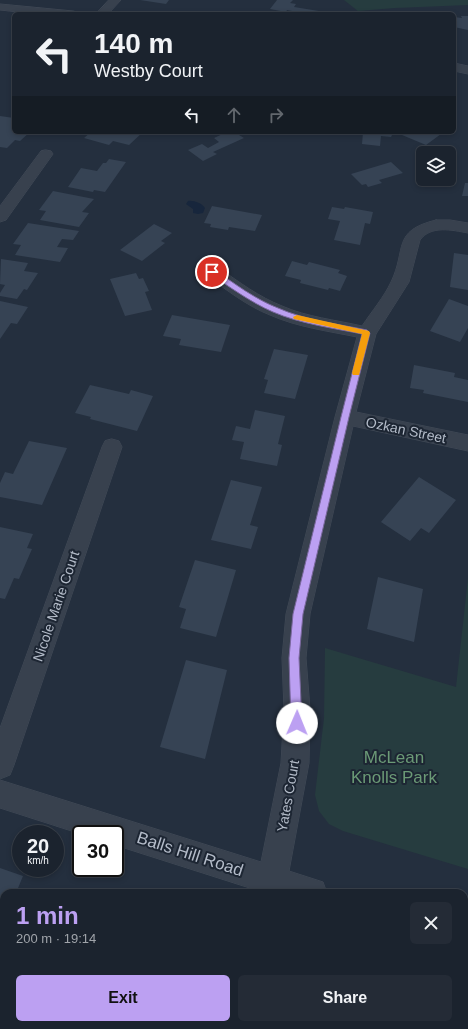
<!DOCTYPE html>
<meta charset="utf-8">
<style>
:root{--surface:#1b232e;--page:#242b36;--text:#f1f3f6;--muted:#a0a4aa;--line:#39404a;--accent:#bca0f2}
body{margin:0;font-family:Helvetica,sans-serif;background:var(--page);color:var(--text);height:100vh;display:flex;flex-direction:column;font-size:15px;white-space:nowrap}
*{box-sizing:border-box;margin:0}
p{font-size:13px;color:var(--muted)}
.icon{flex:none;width:22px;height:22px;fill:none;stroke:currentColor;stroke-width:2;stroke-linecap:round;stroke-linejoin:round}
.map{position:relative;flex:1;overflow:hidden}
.details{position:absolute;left:0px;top:889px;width:468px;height:140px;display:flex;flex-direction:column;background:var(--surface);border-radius:12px 12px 0 0;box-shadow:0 2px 6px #0003,0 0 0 1px var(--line)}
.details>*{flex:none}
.guide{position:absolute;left:12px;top:12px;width:444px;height:122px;border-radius:6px;box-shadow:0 2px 6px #0003,0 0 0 1px var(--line);background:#1b232e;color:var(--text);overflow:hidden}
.controls{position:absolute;left:416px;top:146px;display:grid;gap:8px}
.controls a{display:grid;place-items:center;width:40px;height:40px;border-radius:6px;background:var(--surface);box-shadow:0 2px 6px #0003,0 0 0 1px var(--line);font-size:20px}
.speed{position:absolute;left:12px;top:825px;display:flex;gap:8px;font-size:20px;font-weight:700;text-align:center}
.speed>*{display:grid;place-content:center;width:52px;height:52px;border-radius:50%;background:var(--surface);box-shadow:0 2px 6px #0003,0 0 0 1px var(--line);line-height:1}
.speed small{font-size:10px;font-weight:400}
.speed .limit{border:2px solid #111;border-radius:6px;background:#fff;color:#111}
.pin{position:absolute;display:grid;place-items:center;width:34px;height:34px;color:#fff;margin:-17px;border:2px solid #fff;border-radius:50%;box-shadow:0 1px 4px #0007}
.me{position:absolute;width:44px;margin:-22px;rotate:1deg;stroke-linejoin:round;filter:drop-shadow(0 0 3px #0008)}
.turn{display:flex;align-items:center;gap:14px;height:84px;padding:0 16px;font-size:18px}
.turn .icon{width:52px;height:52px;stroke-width:2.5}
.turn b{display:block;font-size:28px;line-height:34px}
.lanes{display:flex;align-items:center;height:38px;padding:0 16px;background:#0003;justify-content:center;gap:20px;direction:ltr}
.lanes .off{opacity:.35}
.round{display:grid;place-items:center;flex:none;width:42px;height:42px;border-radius:6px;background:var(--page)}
.summary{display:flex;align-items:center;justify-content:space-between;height:68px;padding:0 16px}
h1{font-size:24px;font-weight:800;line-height:30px;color:var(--accent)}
.action{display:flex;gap:8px;margin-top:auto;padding:8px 16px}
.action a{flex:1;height:46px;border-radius:6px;background:var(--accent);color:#111;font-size:16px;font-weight:800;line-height:46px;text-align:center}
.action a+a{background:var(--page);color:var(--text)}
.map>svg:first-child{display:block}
</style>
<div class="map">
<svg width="468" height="1029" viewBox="0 0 468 1029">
<rect width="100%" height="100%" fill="#242f3e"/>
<!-- green -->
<path fill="#263c3f" d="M344 0H468V5L395 8 358 11Z
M468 578V869L343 831 329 824 319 811 315 795 324 718 325 648 456 687Z"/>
<!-- water -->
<path fill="#17263c" d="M188 201C193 200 202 203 205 208L203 213 198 214 193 213V209L186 204Z"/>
<!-- building -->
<path fill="#364354" d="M140 0H169L166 4Z
M277 0H293L290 3 296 4 294 7 325 12 324 14H295L297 12 287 10 286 12 270 9Z
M461 16H468V30L454 27V17L462 18Z
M0 116 14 118V132H30L20 141 15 140 7 148 0 147Z
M91 132H143L129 145 113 141 109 145 84 138Z
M227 132H234L244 138 213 152 217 154 203 161 188 150 202 144 208 148 219 142 214 138Z
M363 132H437L441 134 426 145 402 135H392L391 137 381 136 380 146 362 144Z
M109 159 126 162 105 192 94 190 93 192 68 187 81 168 97 171 103 163H106Z
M391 162 403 173 379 180 382 183 368 187 366 184 362 185 351 174Z
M465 183H468V196H462Z
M53 191 94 199 82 212 89 213 79 227 40 220 46 211 39 210Z
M212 206 262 215 255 231 229 227 228 230 210 227 211 224 204 223Z
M332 207 344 209 345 207 373 212 370 224 365 223 360 245 334 240 340 221 328 219Z
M28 223 79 231 73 240 62 239 57 247 68 248 60 262 15 255 21 245 13 244Z
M154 224 172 233 161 241 165 243 142 261 120 250Z
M454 253 468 255V290L450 287Z
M1 259 28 263 24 271 38 273 27 290 24 289 17 299 0 296V293L5 285 0 284Z
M292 261 307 265 309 262 340 270 338 273 347 276 340 291 329 288 328 290 300 283 301 280 285 276Z
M136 273 139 279 143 278 149 291 145 292 152 310 125 316 110 279Z
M449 299 468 306V328L460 342 430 331Z
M0 301 28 307 17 324 11 323 0 339Z
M172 315 230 325 221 352 179 345 181 339 163 336Z
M274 349 308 355 295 399 264 393 268 380 264 379Z
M414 365 455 373 454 377 468 380V402L423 393 424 390 410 388Z
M90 385 129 394 131 390 153 396 137 431 90 419 91 417 75 413Z
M255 410 285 416 278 444 282 445 277 466 240 459 244 442 232 440 236 426 250 429Z
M29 441 67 448 42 505 0 497V483L5 472 13 474Z
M419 477 456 500 429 533 421 528 410 541 381 522Z
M231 480 262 487 250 525 258 527 251 549 211 540Z
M0 527 33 534 27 548 32 549 19 579 14 578 5 599 0 598Z
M195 560 236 570 216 637 180 628 186 609 179 607Z
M378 577 423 589 414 642 367 629Z
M186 660 227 670 205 759 160 747Z
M0 868 23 876 16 893H4V923L0 933Z"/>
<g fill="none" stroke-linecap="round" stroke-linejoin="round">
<!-- minor casing -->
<g stroke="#414a57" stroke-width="1">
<path id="minor" d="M109 0H121L108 14H96Z
M0 4 73 11 77 12 79 14H37L0 10Z
M454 63 468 66V74L454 71Z
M46 150 51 151 53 154 6 220 0 222V206L41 151Z
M436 220H450L468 223V233C452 230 431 225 420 240L409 282 376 334 356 412 468 435V451L353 426 310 614 306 658 310 709 309 763 289 871 323 882 327 893H255L256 890 115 845V834H81L0 808V780L261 862 281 763 284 709 282 658 286 614 335 417 357 337C328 331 297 327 270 315 247 306 227 290 207 276L205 272 207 268 213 266 219 268C239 282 259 297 282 306 307 317 336 320 362 326 372 311 384 297 391 282 407 249 391 231 436 220Z
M112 439 119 441 122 447 14 765 10 775 0 779V728L102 447 105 441Z
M464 920 468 921V952L464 951Z
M236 1025H268L267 1029H235Z"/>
</g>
<!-- minor -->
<use href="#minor" fill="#38414e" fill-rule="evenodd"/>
</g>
<!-- route -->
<path fill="#bca0f2" stroke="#7a689d" d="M210 270H215C235 284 255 299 278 308 305 320 337 324 367 330L370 333 349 417 303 614 299 658 302 723 301 727 297 728 293 727 291 723 289 658 293 614 341 417 362 334C333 328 301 324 273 312 250 302 230 287 210 274Z"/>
<!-- slow -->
<path fill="#f59e0b" d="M297 315 369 331 370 333 359 375H353L352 373 362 334 294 319 293 317Z"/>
<g text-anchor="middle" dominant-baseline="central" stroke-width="4" stroke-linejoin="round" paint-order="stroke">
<!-- street labels -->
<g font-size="14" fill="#b4bcc9" stroke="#1d2633">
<text transform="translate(406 430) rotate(12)">Ozkan Street</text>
<text transform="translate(56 606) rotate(-71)">Nicole Marie Court</text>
<text transform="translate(288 796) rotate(-80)">Yates Court</text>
</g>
<!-- near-park labels -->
<g font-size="17" fill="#6b9a76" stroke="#1d2633">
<text x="394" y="757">McLean<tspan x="394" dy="20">Knolls Park</tspan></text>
</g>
<!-- near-street labels -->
<g font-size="17" fill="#b4bcc9" stroke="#1d2633">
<text transform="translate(190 854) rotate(18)">Balls Hill Road</text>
</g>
</g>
</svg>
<div class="controls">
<a><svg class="icon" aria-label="layers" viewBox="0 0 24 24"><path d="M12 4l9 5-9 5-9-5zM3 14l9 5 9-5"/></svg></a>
</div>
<div class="speed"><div>20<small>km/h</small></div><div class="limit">30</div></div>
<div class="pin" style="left:212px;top:272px;background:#d93025"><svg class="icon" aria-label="arrive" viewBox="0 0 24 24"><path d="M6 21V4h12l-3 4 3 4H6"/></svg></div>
<svg class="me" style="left:297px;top:723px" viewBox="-20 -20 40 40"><circle r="19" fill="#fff"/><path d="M0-13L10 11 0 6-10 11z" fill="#bca0f2"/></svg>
<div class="guide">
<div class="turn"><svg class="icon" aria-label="left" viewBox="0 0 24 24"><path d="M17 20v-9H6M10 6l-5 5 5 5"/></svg><div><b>140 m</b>Westby Court</div></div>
<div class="lanes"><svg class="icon" aria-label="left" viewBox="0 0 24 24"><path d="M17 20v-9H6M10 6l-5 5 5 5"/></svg><svg class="icon off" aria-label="ahead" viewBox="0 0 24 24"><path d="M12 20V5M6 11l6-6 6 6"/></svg><svg class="icon off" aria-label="right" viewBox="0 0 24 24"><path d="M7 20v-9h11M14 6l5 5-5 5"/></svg></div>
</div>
<section class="details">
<div class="summary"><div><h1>1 min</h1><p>200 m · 19:14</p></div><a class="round"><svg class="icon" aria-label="close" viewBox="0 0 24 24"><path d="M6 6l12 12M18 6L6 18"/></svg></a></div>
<div class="action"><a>Exit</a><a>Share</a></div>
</section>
</div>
